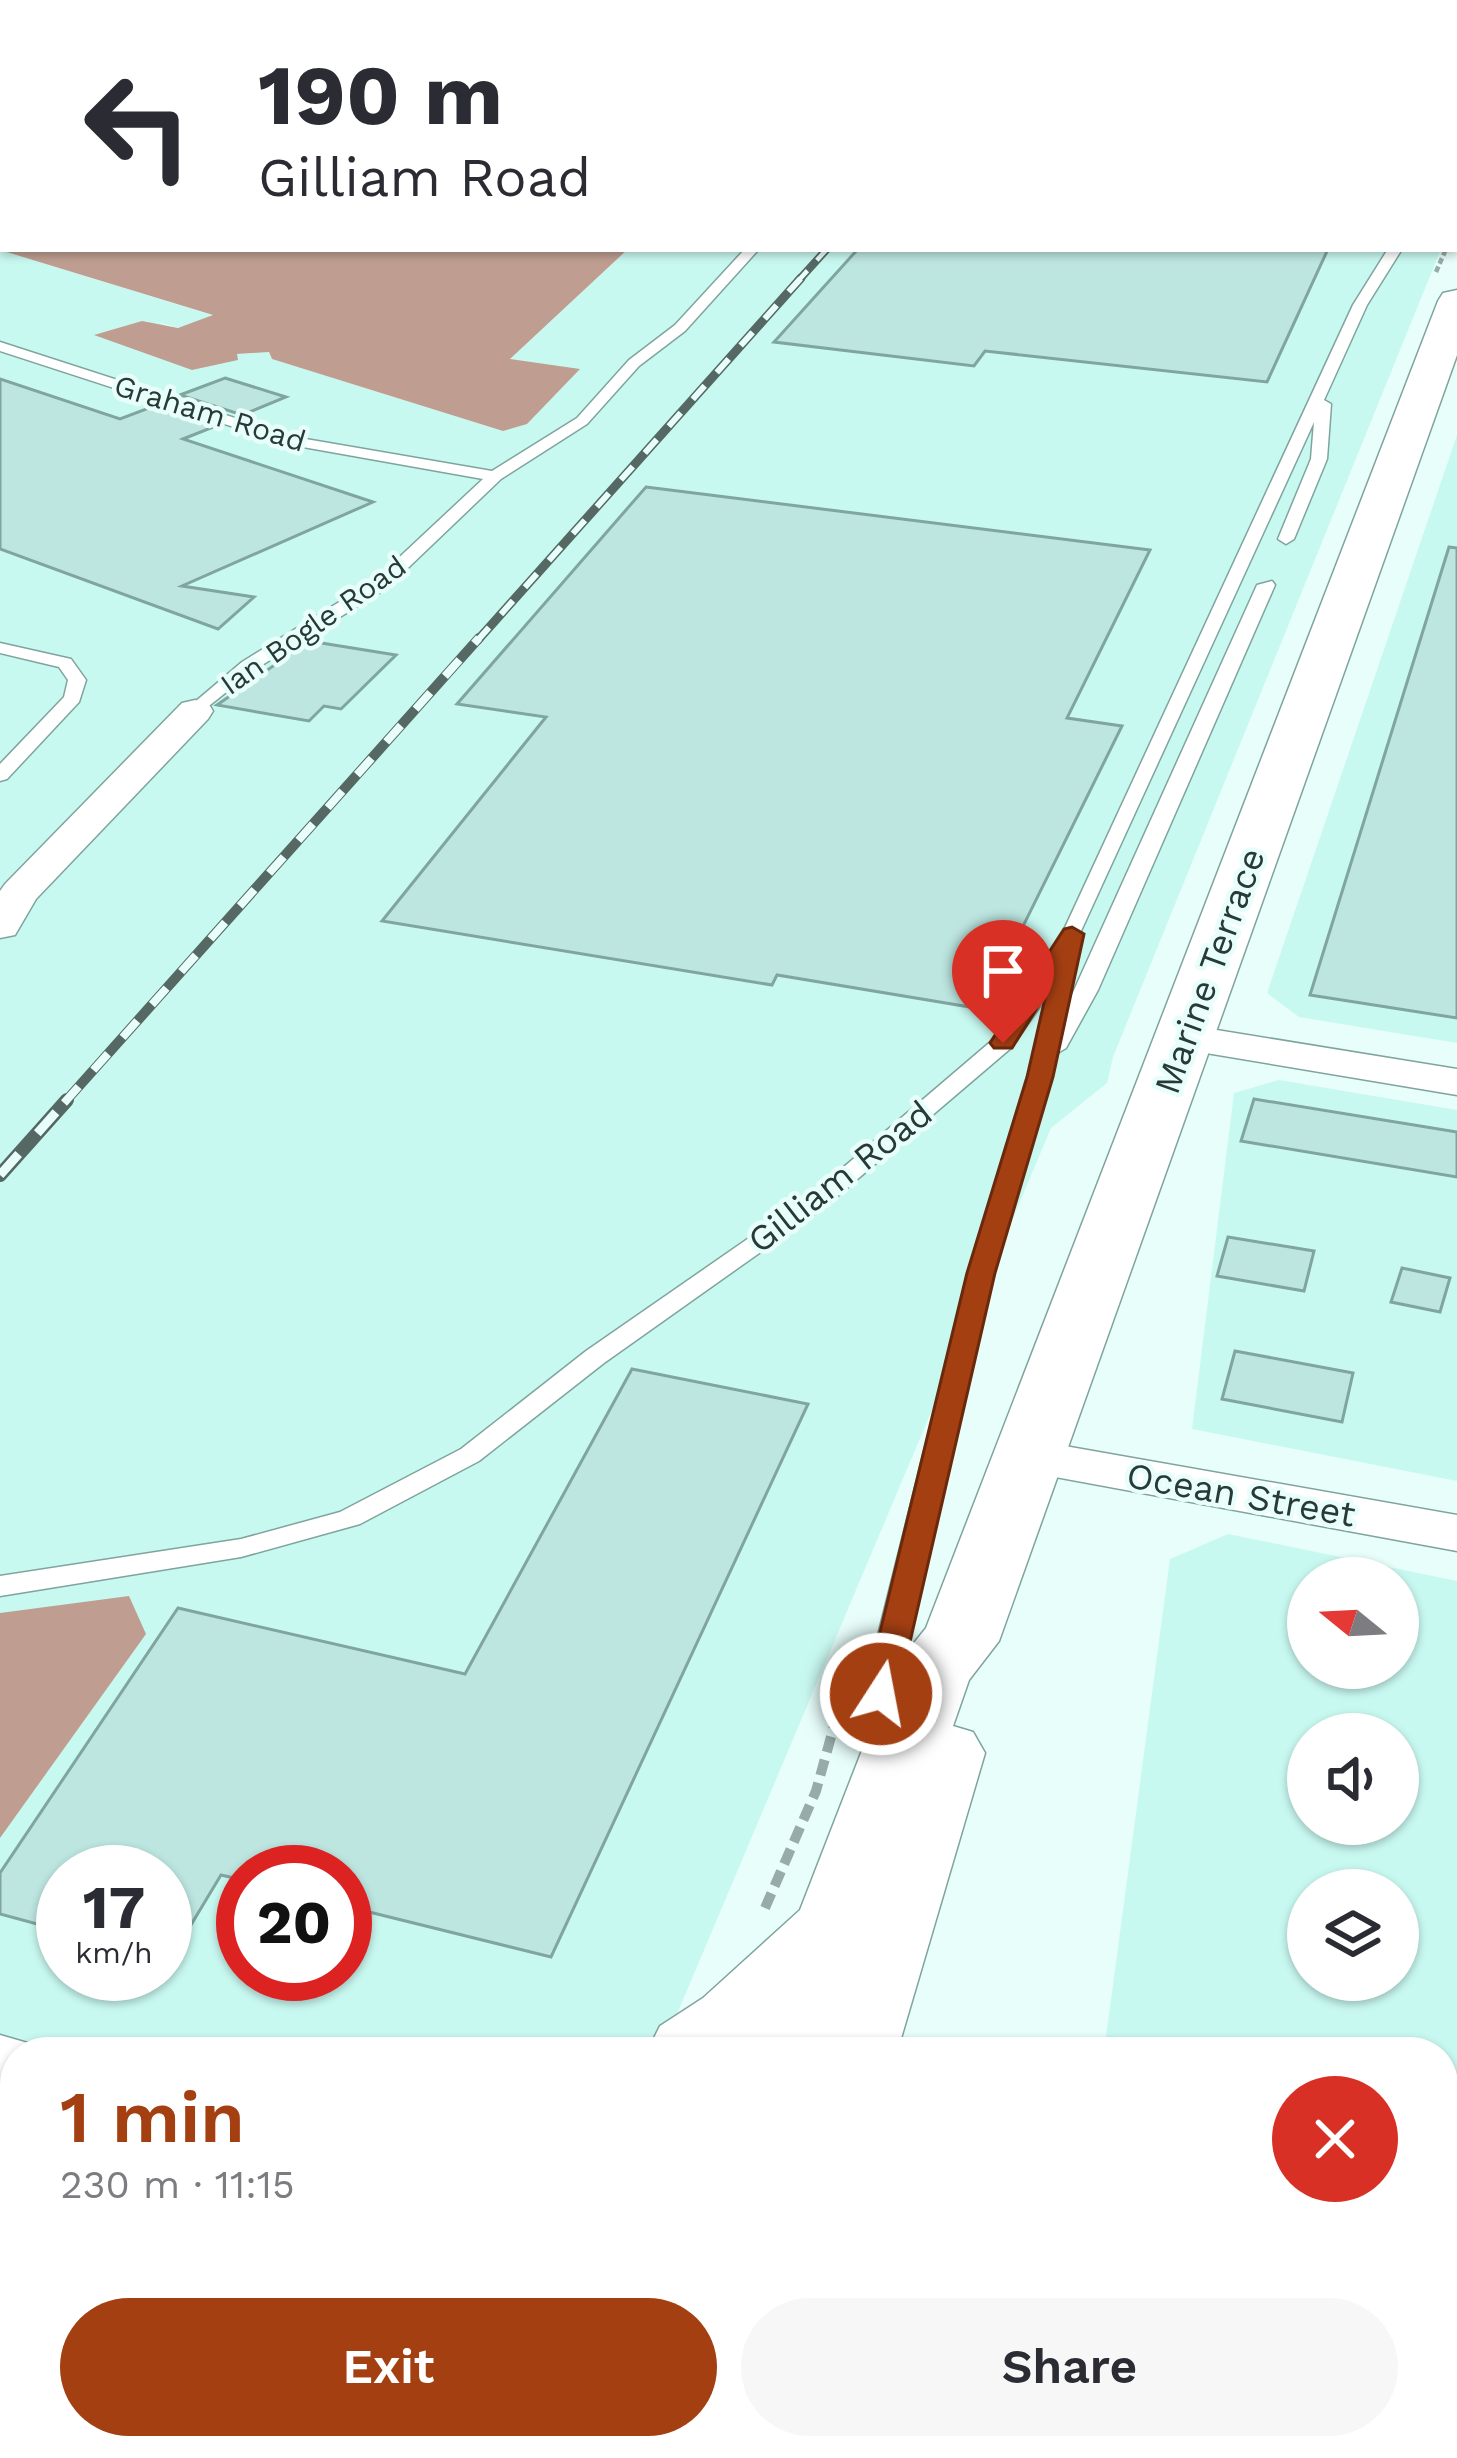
<!DOCTYPE html>
<meta charset="utf-8">
<style>
:root{--surface:#fff;--page:#f7f7f7;--text:#2b2b33;--muted:#7c7c81;--accent:#a43f12}
body{margin:0;font-family:"Work Sans",sans-serif;background:var(--page);color:var(--text);height:100vh;display:flex;flex-direction:column;font-size:45px;white-space:nowrap}
*{box-sizing:border-box;margin:0}
p{font-size:39px;color:var(--muted)}
.icon{flex:none;width:66px;height:66px;fill:none;stroke:currentColor;stroke-width:2;stroke-linecap:round;stroke-linejoin:round}
.map{position:relative;flex:1;overflow:hidden}
.sheet{position:absolute;left:0px;top:2037px;width:1458px;height:423px;display:flex;flex-direction:column;background:var(--surface);border-radius:48px 48px 0 0;box-shadow:0 3px 9px #0004}
.sheet>*{flex:none}
.hud{position:absolute;left:0px;top:0px;width:1458px;height:252px;box-shadow:0 3px 9px #0004;background:#fff;color:var(--text);overflow:hidden}
.needle{width:78px;rotate:288deg}
.fabs{position:absolute;left:1287px;top:1557px;display:grid;gap:24px}
.fabs a{display:grid;place-items:center;width:132px;height:132px;border-radius:50%;background:var(--surface);box-shadow:0 3px 9px #0004;font-size:60px}
.speed{position:absolute;left:36px;top:1845px;display:flex;gap:24px;font-size:60px;font-weight:700;text-align:center}
.speed>*{display:grid;place-content:center;width:156px;height:156px;border-radius:50%;background:var(--surface);box-shadow:0 3px 9px #0004;line-height:1}
.speed small{font-size:30px;font-weight:400}
.speed .limit{border:18px solid #d22;background:#fff;color:#111}
.pin{position:absolute;display:grid;place-items:center;width:102px;height:102px;color:#fff;margin:-123px -51px;border-radius:50% 50% 50% 0;rotate:-45deg;box-shadow:0 0 12px #0007}
.pin .icon{rotate:45deg}
.me{position:absolute;width:132px;margin:-66px;rotate:11deg;stroke-linejoin:round;filter:drop-shadow(0 0 9px #0008)}
.turn{display:flex;align-items:center;gap:42px;height:252px;padding:0 60px;font-size:54px}
.turn .icon{width:156px;height:156px;stroke-width:2.5}
.turn b{display:block;font-size:84px;line-height:102px}
.round{display:grid;place-items:center;flex:none;width:126px;height:126px;border-radius:63px;background:var(--page)}
.headline{display:flex;align-items:center;justify-content:space-between;height:204px;padding:0 60px}
h1{font-size:72px;font-weight:600;line-height:90px;color:var(--accent)}
.cta{display:flex;gap:24px;margin-top:auto;padding:24px 60px}
.cta a{flex:1;height:138px;border-radius:72px;background:var(--accent);color:#fff;font-size:48px;font-weight:600;line-height:138px;text-align:center}
.cta a+a{background:var(--page);color:var(--text)}
.map>svg:first-child{display:block}
</style>
<div class="map">
<svg width="1457" height="2458" viewBox="0 0 1457 2458">
<rect width="100%" height="100%" fill="#e7fefa"/>
<!-- built -->
<path fill="#c8f9f1" fill-rule="evenodd" d="M857 0H1457V210L1455 215V3Z
M628 249H1441L1113 1057 1107 1083 1051 1128 661 2052H15V2445H493L483 2458H0V250L215 316 178 328 155 321 236 354 269 352 272 359 503 431 579 370 509 360ZM63 1872H165V1974H63ZM243 1872H345V1974H243Z
M1457 435V1043L1299 1017 1267 993Z
M1279 1080 1457 1110V1481L1192 1429 1234 1093Z
M1228 1534 1457 1581V2458H1049L1050 2445H1443V2052H1104L1170 1559ZM1398 1578V1668H1308V1578ZM1398 1734V1824H1308V1734ZM1398 1890V1980H1308V1890Z"/>
<!-- water -->
<path fill="#bf9e91" d="M0 0H857L3 3V249H628L510 359 580 369 527 424 503 431 272 359 269 352 237 354 238 360 192 370 94 335 142 321 178 328 213 315 0 250Z
M129 1596 146 1634 0 1838V1613Z"/>
<!-- building -->
<path fill="#bde6e0" stroke="#80a59f" stroke-width="3" d="M858 249H1328L1267 382 985 351 974 366 774 342Z
M225 378 286 397 242 415 180 395Z
M0 379 120 419 154 406 216 426 183 439 373 502 182 586 254 597 218 629 0 549Z
M646 487 1150 550 1067 718 1122 726 982 1009 777 975 772 985 382 921 546 717 457 704Z
M1449 547 1457 548V1018L1310 995Z
M309 641 396 655 341 709 324 706 309 721 217 705Z
M1254 1099 1457 1132V1177L1241 1141Z
M1228 1237 1314 1251 1304 1291 1217 1276Z
M1402 1268 1450 1278 1440 1312 1391 1302Z
M1235 1351 1353 1373 1342 1422 1222 1399Z
M632 1369 808 1404 551 1957 345 1906V1872H243V1880L221 1875 165 1968V1872H63V1931L0 1914V1873L178 1608 465 1674Z"/>
<g fill="none" stroke-linecap="round" stroke-linejoin="round">
<!-- lane casing -->
<g stroke="#7fa49e" stroke-width="3">
<path id="lane" d="M1069 0H1079V3H1069Z
M1384 0H1394V3H1384Z
M1455 7H1457V13H1455Z
M1455 38H1457V45H1455Z
M1457 156V168L1455 169V157Z
M745 249H759L685 331 639 366 587 424 501 479 387 588 254 670 195 717 189 715V707L242 662 375 580 483 479 286 444 0 351V342L294 437 492 471 577 418 629 360 675 325Z
M1388 249H1402L1367 305 1324 400 1331 404 1327 459 1294 539 1286 544 1278 539 1311 459 1314 422 1070 955 1077 960 1066 1008 1257 585 1272 581 1275 585 1098 990 1066 1048 1056 1054 993 1273 899 1663 895 1735 890 1743 880 1746 870 1743 865 1735 871 1663 969 1273 1029 1077 1048 995 1011 1048 827 1205 604 1363 479 1461 360 1524 241 1557 0 1596V1576L241 1539 340 1512 461 1449 586 1351 811 1195 995 1038 1018 1008 1062 934 1353 305Z
M0 643 71 659 86 680 79 702 7 779 0 781V764L64 697 68 680 59 667 0 653Z"/>
</g>
<!-- street casing -->
<g stroke="#7fa49e" stroke-width="3">
<path id="street" d="M195 700 208 703 213 711 208 719 36 899 15 935 0 938V891L5 884 182 703Z
M1186 1025 1457 1069V1095L1170 1047 1164 1038 1170 1029Z
M1025 1439 1457 1515V1551L1006 1468 999 1456 1006 1444Z
M0 2035 38 2046 41 2052H15V2092L0 2089Z"/>
</g>
<!-- secondary casing -->
<g stroke="#7fa49e" stroke-width="3">
<path id="secondary" d="M1457 290V355L999 1641 969 1680 953 1726 973 1732 985 1753 897 2052H647L660 2026 703 1998 800 1910 894 1668 926 1628 1438 301 1443 293Z
M488 2445H749L743 2458H486Z"/>
</g>
<!-- path-far1 -->
<path stroke="#97aca8" stroke-width="4.5" stroke-dasharray="6 3" stroke-linecap="butt" d="M1455 226 1457 221
M1436 272 1446 249"/>
<!-- path -->
<path stroke="#97aca8" stroke-width="10" stroke-dasharray="16 8" stroke-linecap="butt" d="M765 1908 816 1791 842 1697"/>
<!-- lane -->
<use href="#lane" fill="#fff" fill-rule="evenodd"/>
<!-- street -->
<use href="#street" fill="#fff" fill-rule="evenodd"/>
<!-- secondary -->
<use href="#secondary" fill="#fff" fill-rule="evenodd"/>
<!-- rail-far3 casing -->
<g stroke="#566864" stroke-width="8">
<path id="rail-far3" d="M798 281 827 249"/>
</g>
<!-- rail-far2 casing -->
<g stroke="#566864" stroke-width="9">
<path id="rail-far2" d="M477 641 801 278"/>
</g>
<!-- rail-far1 casing -->
<g stroke="#566864" stroke-width="10">
<path id="rail-far1" d="M64 1103 479 638"/>
</g>
<!-- rail casing -->
<g stroke="#566864" stroke-width="14">
<path id="rail" d="M0 1175 67 1100"/>
</g>
<!-- rail-far3 -->
<use href="#rail-far3" stroke="#e7fefa" stroke-width="4.5" stroke-dasharray="14" stroke-linecap="butt"/>
<!-- rail-far2 -->
<use href="#rail-far2" stroke="#e7fefa" stroke-width="6" stroke-dasharray="18" stroke-linecap="butt"/>
<!-- rail-far1 -->
<use href="#rail-far1" stroke="#e7fefa" stroke-width="8" stroke-dasharray="22" stroke-linecap="butt"/>
<!-- rail -->
<use href="#rail" stroke="#e7fefa" stroke-width="9" stroke-dasharray="28" stroke-linecap="butt"/>
</g>
<!-- route -->
<path fill="#a43f12" stroke="#6b290c" stroke-width="3" d="M1072 927 1084 934 1053 1077 995 1273 898 1694 893 1702H870L865 1694 967 1273 1027 1077 1046 994 1012 1048H994L990 1043 1064 929Z"/>
<g text-anchor="middle" dominant-baseline="central" stroke-width="9" stroke-linejoin="round" paint-order="stroke">
<!-- far-street labels -->
<g font-size="30" fill="#293936" stroke="#e7fefa">
<text transform="translate(210 413) rotate(17)">Graham Road</text>
<text transform="translate(313 625) rotate(-35)">Ian Bogle Road</text>
</g>
<!-- street labels -->
<g font-size="36" fill="#293936" stroke="#e7fefa">
<text transform="translate(1210 971) rotate(-70)">Marine Terrace</text>
<text transform="translate(840 1177) rotate(-38)">Gilliam Road</text>
<text transform="translate(1241 1495) rotate(10)">Ocean Street</text>
</g>
</g>
</svg>
<div class="fabs">
<a><svg class="needle" viewBox="-14 -14 28 28"><path d="M0-13l5 13h-10z" fill="#e53935"/><path d="M0 13l5-13h-10z" fill="#7c7c81"/></svg></a>
<a><svg class="icon" aria-label="sound" viewBox="0 0 24 24"><path d="M4 9h4l5-4v14l-5-4H4zM17 9q2 3 0 6"/></svg></a>
<a><svg class="icon" aria-label="layers" viewBox="0 0 24 24"><path d="M12 4l9 5-9 5-9-5zM3 14l9 5 9-5"/></svg></a>
</div>
<div class="speed"><div>17<small>km/h</small></div><div class="limit">20</div></div>
<div class="pin" style="left:1003px;top:1043px;background:#d93025"><svg class="icon" aria-label="arrive" viewBox="0 0 24 24"><path d="M6 21V4h12l-3 4 3 4H6"/></svg></div>
<svg class="me" style="left:881px;top:1694px" viewBox="-20 -20 40 40"><circle r="17" fill="#a43f12" stroke="#fff" stroke-width="3"/><path d="M0-11L8 9 0 5-8 9z" fill="#fff"/></svg>
<div class="hud">
<div class="turn"><svg class="icon" aria-label="left" viewBox="0 0 24 24"><path d="M17 20v-9H6M10 6l-5 5 5 5"/></svg><div><b>190 m</b>Gilliam Road</div></div>
</div>
<section class="sheet">
<div class="headline"><div><h1>1 min</h1><p>230 m · 11:15</p></div><a class="round" style="background:#d93025;color:#fff"><svg class="icon" aria-label="close" viewBox="0 0 24 24"><path d="M6 6l12 12M18 6L6 18"/></svg></a></div>
<div class="cta"><a>Exit</a><a>Share</a></div>
</section>
</div>
